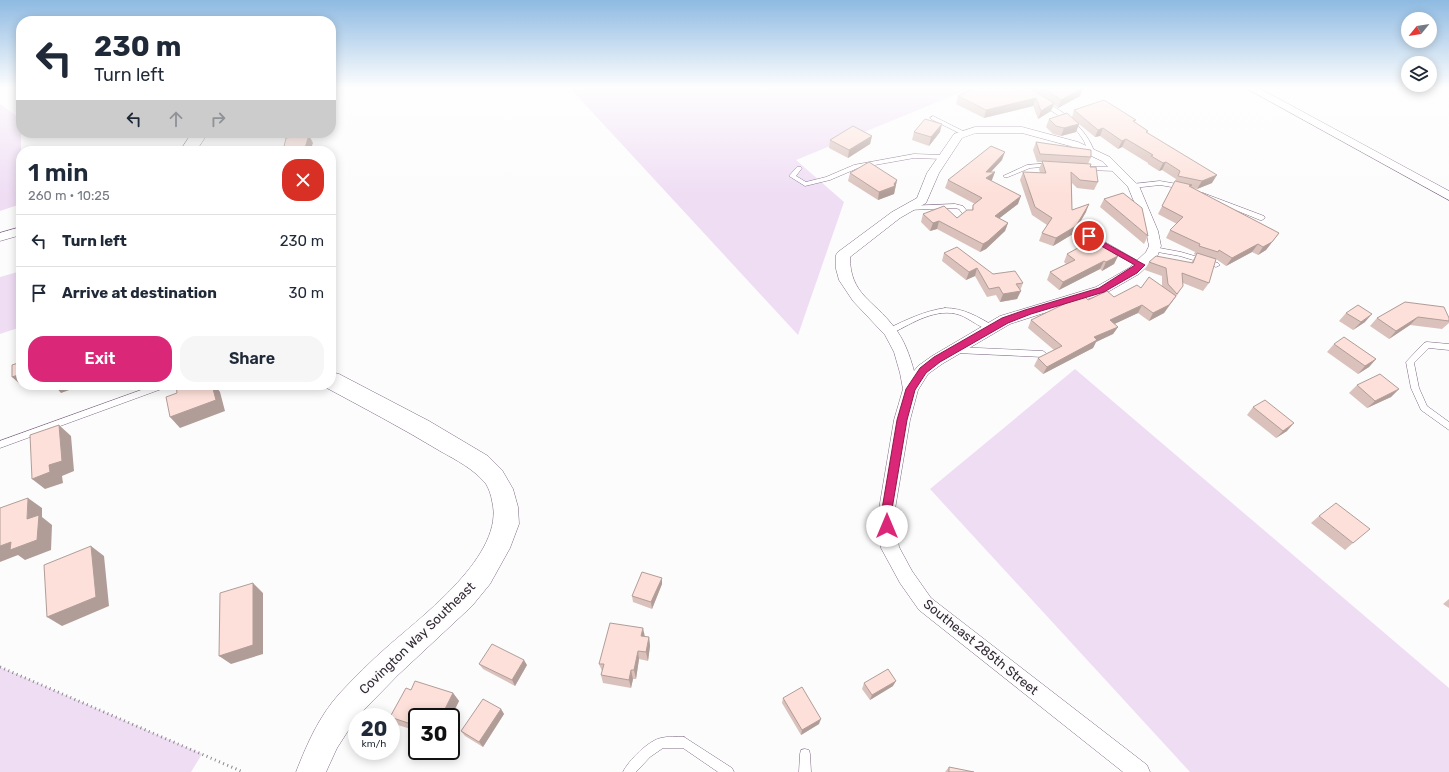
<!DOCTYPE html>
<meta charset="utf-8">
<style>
:root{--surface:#fff;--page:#f6f6f7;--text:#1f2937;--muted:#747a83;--line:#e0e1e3;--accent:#db2777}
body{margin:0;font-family:Rubik,sans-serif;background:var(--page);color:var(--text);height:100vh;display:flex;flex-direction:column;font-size:15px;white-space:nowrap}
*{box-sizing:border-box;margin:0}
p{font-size:13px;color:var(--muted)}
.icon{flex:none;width:22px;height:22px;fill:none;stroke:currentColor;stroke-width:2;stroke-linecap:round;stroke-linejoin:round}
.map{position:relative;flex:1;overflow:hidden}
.details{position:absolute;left:16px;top:146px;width:320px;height:244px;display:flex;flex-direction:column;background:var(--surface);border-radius:16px;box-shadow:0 2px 10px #0003}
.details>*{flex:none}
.guide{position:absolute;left:16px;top:16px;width:320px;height:122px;border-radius:16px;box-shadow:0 2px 10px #0003;background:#fff;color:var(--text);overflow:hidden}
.needle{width:26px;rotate:240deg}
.buttons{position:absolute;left:1401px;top:12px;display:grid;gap:8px}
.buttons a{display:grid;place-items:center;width:36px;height:36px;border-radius:50%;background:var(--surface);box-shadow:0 2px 10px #0003;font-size:20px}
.speed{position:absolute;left:348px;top:708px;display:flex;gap:8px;font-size:20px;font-weight:700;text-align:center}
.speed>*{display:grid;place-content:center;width:52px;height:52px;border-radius:50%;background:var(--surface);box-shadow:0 2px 10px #0003;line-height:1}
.speed small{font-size:10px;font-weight:400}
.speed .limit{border:2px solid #111;border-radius:6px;background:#fff;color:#111}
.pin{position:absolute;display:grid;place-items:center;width:34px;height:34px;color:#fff;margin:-17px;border:2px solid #fff;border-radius:50%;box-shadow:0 1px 4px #0007}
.me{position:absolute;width:44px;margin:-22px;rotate:0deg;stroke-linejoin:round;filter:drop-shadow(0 0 3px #0008)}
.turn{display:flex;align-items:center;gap:14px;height:84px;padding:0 12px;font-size:18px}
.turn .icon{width:52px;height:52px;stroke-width:2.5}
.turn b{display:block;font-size:28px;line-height:34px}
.lanes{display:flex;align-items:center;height:38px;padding:0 12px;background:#0003;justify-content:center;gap:20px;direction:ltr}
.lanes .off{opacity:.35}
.round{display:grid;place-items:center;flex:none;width:42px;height:42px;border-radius:16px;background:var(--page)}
.headline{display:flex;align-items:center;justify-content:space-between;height:68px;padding:0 12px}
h1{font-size:24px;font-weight:600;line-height:30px}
.action{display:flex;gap:8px;margin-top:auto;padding:8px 12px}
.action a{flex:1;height:46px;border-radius:16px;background:var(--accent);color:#fff;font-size:16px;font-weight:600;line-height:46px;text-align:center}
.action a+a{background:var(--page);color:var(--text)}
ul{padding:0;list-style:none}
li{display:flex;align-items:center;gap:12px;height:52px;padding:0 12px;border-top:1px solid var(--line)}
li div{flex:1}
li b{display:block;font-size:15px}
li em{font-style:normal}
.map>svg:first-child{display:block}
</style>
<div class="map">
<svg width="1449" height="772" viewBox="0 0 1449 772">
<rect width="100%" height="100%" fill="#fcfcfc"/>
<!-- green -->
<path fill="#efddf4" d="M569 87H974L796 160 844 202 798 335Z
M0 104 21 119V204L0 211Z
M21 271V327L0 334V277Z
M1075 369 1449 688V772H1190L930 489Z
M0 667 202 754 191 772H0Z"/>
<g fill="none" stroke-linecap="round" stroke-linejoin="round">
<!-- lane casing -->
<g stroke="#7e6984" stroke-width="1">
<path id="lane" d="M1044 102C1064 110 1087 130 1094 151L1093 152H1089C1086 147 1085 142 1082 138 1073 123 1056 114 1042 105V103Z
M933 116 967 133 968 134 967 135H963L931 119 930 118Z
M914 154 943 155 946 157 943 159 914 158 858 168 830 180 805 186 789 176 797 167H801L802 168 796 176 806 182 826 177 854 165Z
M1051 163 1053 164V166L1030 168 1008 177H1004L1003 176 1027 165Z
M1086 167H1117L1120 169 1117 171 1084 170V168Z
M1160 181 1183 185 1186 187 1183 189 1160 185 1133 188 1130 186 1133 184Z
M1203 193 1264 216 1265 218 1262 220H1260L1201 196V194Z
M955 204 963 206 970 215 969 217H965L959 209 955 208 908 210 905 208 908 206Z
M1087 234H1091L1145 265 1141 267H1139L1087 238Z
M1152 247H1154L1181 252 1218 263 1220 265 1216 267 1180 256 1152 251 1151 249Z
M945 308C964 308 978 317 994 326L995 328 994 330C985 332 969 318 960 315 937 307 912 323 893 333L890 334 886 331 887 329C906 320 924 311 945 308Z
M1427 342 1449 344V350L1429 348 1414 363 1419 388 1427 406 1449 422V430L1421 410 1411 388 1406 362 1424 343Z
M956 347 1043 351 1047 354 1043 357 956 353 952 350Z
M155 385H168L167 387 0 448V441Z
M684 737 732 768 734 772H718L683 748H663L650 757 636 772H623C628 761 649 740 661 738 668 736 677 737 684 737Z
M805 749 809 750 810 754 811 772H799L800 754 801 750Z"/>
</g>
<!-- street casing -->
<g stroke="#7e6984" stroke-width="1">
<path id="street" d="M1244 87H1257L1449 191V200Z
M975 127H1022L1078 142 1110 157 1139 186 1158 231 1161 246 1157 257 1139 274 1106 293 1010 324 942 364 928 374 918 390 910 420 894 515 899 547 912 571 931 598 1147 765 1150 772H1123L919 610 900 583 881 548 878 515 894 420 903 389 900 373 894 352 885 335 853 301 839 280 836 269V255L838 252 892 212 917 198 927 173 954 134ZM976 133H1022L1070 146 1102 161 1128 187 1146 231 1149 246 1146 252 1129 268 1096 287 1000 316 932 356 918 366 914 371C910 356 904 339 894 327 874 300 850 295 850 257L900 218 926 203 939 173 962 138Z
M21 227V235L0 241V233Z"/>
</g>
<!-- secondary casing -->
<g stroke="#7e6984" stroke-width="1">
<path id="secondary" d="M192 133H208L196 151H180Z
M331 372 339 374 429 421 488 456 502 470 513 489 518 507 519 524 510 548 490 584 472 606 398 675 357 717 337 748 326 772H296C307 744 319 716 340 693 355 677 371 661 387 647 422 616 506 554 492 501 491 495 489 489 486 484 474 469 456 460 440 451 402 428 362 407 323 386L331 385Z"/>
</g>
<!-- path -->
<path stroke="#8d888e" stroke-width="3" stroke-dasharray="1 3.5" stroke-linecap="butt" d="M0 667 243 772"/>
<!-- lane -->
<use href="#lane" fill="#fff" fill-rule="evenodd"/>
<!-- street -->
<use href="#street" fill="#fff" fill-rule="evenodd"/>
<!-- secondary -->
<use href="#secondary" fill="#fff" fill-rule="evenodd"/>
</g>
<!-- wall -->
<path fill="#dac1bb" d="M976 87H1082L1080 96 1058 108 1054 105 1051 111 1038 119 1033 106 984 118 956 104 958 96Z
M1074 110 1135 122 1148 131 1147 133 1212 183 1197 189 1192 188 1279 233 1266 250 1258 255 1252 252 1226 266 1216 259 1209 283 1203 291 1183 283 1178 294 1164 313 1149 321 1138 313 1114 324 1118 327 1113 334 1096 342 1093 348 1043 374 1034 366 1038 358 1054 350 1028 328 1031 320 1088 300 1114 297 1141 288 1162 286V276L1145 270 1149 262 1191 263 1196 255 1194 254 1195 252 1166 238 1170 230 1177 224 1158 214 1176 179 1162 170 1159 171 1148 164V163L1122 147 1118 149 1100 136 1095 137 1079 124 1076 132 1061 136 1053 134 1046 127 1049 119 1072 117Z
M914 132H940L929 146 912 140Z
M872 136 870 144 848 158 829 148 830 140Z
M1036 142 1091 157 1088 164 1090 167 1098 182 1094 190 1077 188 1072 183V210L1086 212 1073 234 1053 246 1039 241 1042 233 1047 225 1032 215 1020 180 1023 172 1040 173 1039 169 1042 162H1037L1033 150Z
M1002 160 991 172 992 180 991 181 1018 204 999 218 1008 223 1005 231 986 249 980 252 937 229 930 231 921 222 923 214 957 218 972 210 973 205 975 204 945 188 948 180Z
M850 173 897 180 894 194 878 200 848 181Z
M1104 199 1148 236 1144 244 1100 207Z
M944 253 993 274 1023 283 1017 299 1000 302 996 295 987 297 975 276 966 280 942 261Z
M1067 254 1118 256 1114 264 1102 271 1100 269 1059 290 1047 280 1050 272 1066 264 1064 262Z
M1405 302 1449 318V323L1442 329 1410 325 1389 339 1370 326 1377 318Z
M1346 313 1365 322 1353 330 1339 321Z
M1334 344 1376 359 1369 367 1358 374 1327 352Z
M1357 385 1399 389 1391 397 1367 408 1349 393Z
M1253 407 1287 431 1276 438 1247 415Z
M1319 516 1353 543 1345 550 1311 523Z
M662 584 652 609 633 602 632 596Z
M1449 599V608L1443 604Z
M645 637H649L650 646 648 661 639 659 636 679H633L631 688 603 683 601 675 602 671 599 664Z
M479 664 527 665 515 686 483 669Z
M864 683 893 686 870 700 862 689Z
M411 690 453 693 459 701 451 717H417V731L398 725 391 718V717Z
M783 698 819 724 801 735 782 703Z
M501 709 504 714 483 747 465 736 461 731Z
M949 767 974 772H945Z"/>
<!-- shaded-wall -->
<path fill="#b19d98" d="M1083 88 1080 96 1058 108 1061 100Z
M1036 98 1033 106 984 118 986 110Z
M1054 103 1051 111 1038 119 1041 111Z
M942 124 940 132 929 146 931 137Z
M1079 124 1076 132 1061 136 1064 128Z
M1103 128 1100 136 1095 137 1098 130Z
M309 135 313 143 310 151H304Z
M872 136 870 144 848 158 849 150Z
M1126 139 1122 147 1118 149 1122 141Z
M1005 152 1002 160 983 180 986 172Z
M1166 162 1162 170 1159 171 1163 163Z
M995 172 992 180 984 186 986 178Z
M1217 175 1212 183 1197 189 1202 181Z
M897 180 894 194 878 200 879 192 894 184Z
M1021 196 1018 204 992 224 995 216Z
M1089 204 1086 212 1073 234 1053 246 1056 238Z
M939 221 937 229 930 231 933 223Z
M1008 223 1005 231 986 249 980 252 983 244Z
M1279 233 1266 250 1258 255 1263 247Z
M1258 244 1252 252 1226 266 1232 258Z
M1118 256 1114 264 1102 271 1106 262Z
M1104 261 1100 269 1059 290 1063 282Z
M977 268 975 276 966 280 969 272Z
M1021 291 1017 299 1000 302 1003 294Z
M1176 296 1164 313 1149 321 1153 313Z
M1142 305 1138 313 1106 328 1110 320Z
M1372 314 1365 322 1353 330 1361 322Z
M1418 317 1410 325 1389 339 1396 331Z
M1118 327 1113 334 1096 342 1093 348 1043 374 1047 367 1094 337Z
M1376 359 1369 367 1358 374 1365 366Z
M21 374V385L12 377Z
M54 385H83L61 393Z
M208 385H215L220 392 225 411 180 428 170 417Z
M1399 389 1391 397 1367 408 1375 401Z
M1294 423 1287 431 1276 438 1283 431Z
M59 425 71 436 74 471 62 476 63 483 45 489 32 479 49 465Z
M28 498 42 508V517L52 525 51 550 25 560 18 555 0 562V546L11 542 27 519Z
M91 546 104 556 109 606 62 626 47 617Z
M662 578V584L652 609 651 602Z
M253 583 263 593V654L231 664 219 656Z
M643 628 645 637 641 636Z
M649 637 650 646 648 661 646 652Z
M638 651 639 659 636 679 634 670Z
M524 660 527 665 515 686 512 680Z
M631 670 633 679 631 688 629 680Z
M896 681 893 686 870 700 872 695Z
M453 693 459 701 451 717H441Z
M501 709 504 714 483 747 479 742Z
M821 719 819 724 801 735 802 730Z"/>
<!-- building -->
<path fill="#fde0d9" stroke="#b19d98" d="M976 87H1028L1054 103 1041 111 1036 98 986 110 958 96Z
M1042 87H1082L1083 88 1061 100Z
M1104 100 1136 120 1133 121 1148 131 1146 132 1217 175 1202 181 1178 176 1180 171 1166 162 1163 163 1151 156 1153 155 1126 139 1122 141 1103 128 1098 130 1074 110Z
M1067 113 1079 124 1064 128 1056 126 1049 119Z
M925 119 942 124 931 137 914 132Z
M853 126 872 136 849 150 830 140Z
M309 135 304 151H283L286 138Z
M1036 142 1091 150V157L1040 154Z
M991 146 1005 152 986 172H995L986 178 1021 196 995 216 1008 223 988 241 983 244 939 221 933 223 923 214 944 206 957 218 967 210H973V205L982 198 948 180Z
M1042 161 1091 164 1090 167H1096L1098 182 1080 180 1071 172 1072 210 1089 204 1076 226 1056 238 1042 233 1052 218 1035 207 1023 172 1046 173Z
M869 162 897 180 894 184 895 186 879 192 850 173Z
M1175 181 1192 185 1189 186 1279 233 1272 242 1263 247 1258 244 1232 258 1219 250 1218 252 1199 246 1200 244 1170 230 1183 217 1162 206Z
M1123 193 1142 208 1148 236 1104 199Z
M1094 239 1118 256 1106 262 1104 261 1063 282 1050 272 1075 260 1067 254Z
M957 247 993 274 1015 271 1023 283 1016 284 1021 291 1003 294 999 287 989 289 977 268 969 272 944 253Z
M1197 253 1216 259 1209 283 1182 273 1183 286 1177 294 1168 284 1166 268 1149 262 1156 256 1193 263Z
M1149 277 1176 296 1169 305 1153 313 1142 305 1110 320 1118 327 1094 337 1097 340 1047 367 1038 358 1062 346 1031 320 1083 295 1088 300 1107 291 1114 297 1137 285 1141 288Z
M1405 302 1444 307 1449 318V321L1418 317 1396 331 1377 318Z
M1358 305 1372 314 1361 322 1346 313Z
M1344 337 1376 359 1365 366 1334 344Z
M21 362V374L12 377V365Z
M1380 374 1399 389 1375 401 1357 385Z
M176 385H212L216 400 170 417 166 397 177 393Z
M1265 400 1294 423 1283 431 1253 407Z
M59 425 62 461 49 465 50 472 32 479 30 435Z
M28 498 27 519 39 515 37 540 10 550 11 542 0 546V508Z
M1336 503 1370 529 1353 543 1319 516Z
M91 546 96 597 47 617 44 565Z
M642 572 662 578 651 602 632 596Z
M253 583V645L219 656 220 593Z
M610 623 643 628 641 636 649 637 646 652 638 651 634 670H631L629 680 601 675 604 664H599Z
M492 644 524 660 512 680 479 664Z
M888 669 896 681 872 695 864 683Z
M415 681 453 693 441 717H417V726L390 717 406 688 411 690Z
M802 687 821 719 802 730 783 698Z
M483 699 501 709 479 742 461 731Z
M949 767 974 772H949Z"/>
<!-- sky -->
<linearGradient id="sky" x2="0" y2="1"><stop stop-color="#8ebae2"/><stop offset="0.45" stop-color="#fefefe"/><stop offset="1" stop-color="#fefefe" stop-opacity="0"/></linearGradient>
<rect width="1449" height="195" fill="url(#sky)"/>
<!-- route -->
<path fill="#db2777" stroke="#8e194d" d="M1089 234 1145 265 1137 273 1104 292 1031 314 1008 323 940 362 926 373 915 390 907 420 891 515 893 526 891 529 887 531 884 529 881 515 897 420 906 389 920 368 934 357 1002 318 1025 310 1099 288 1135 265 1087 238V235Z"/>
<g text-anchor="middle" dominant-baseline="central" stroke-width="3.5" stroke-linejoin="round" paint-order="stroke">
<!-- near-street labels -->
<g font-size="13" fill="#312833" stroke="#fcfcfc">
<text transform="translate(417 638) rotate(-44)">Covington Way Southeast</text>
<text transform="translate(981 647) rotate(39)">Southeast 285th Street</text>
</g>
</g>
</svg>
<div class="buttons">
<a><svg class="needle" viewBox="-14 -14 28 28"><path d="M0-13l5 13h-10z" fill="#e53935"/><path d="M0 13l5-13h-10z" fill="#747a83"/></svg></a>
<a><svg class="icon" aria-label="layers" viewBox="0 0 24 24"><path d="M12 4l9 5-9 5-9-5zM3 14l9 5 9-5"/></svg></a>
</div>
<div class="speed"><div>20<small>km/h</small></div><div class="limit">30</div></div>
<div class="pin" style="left:1089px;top:236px;background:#d93025"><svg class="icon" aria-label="arrive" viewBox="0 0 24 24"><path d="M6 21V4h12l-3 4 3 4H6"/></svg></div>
<svg class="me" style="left:887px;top:526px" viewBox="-20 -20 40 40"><circle r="19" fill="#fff"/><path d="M0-13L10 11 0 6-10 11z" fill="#db2777"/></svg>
<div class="guide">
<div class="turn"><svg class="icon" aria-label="left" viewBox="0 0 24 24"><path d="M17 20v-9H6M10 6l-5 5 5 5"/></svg><div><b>230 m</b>Turn left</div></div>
<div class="lanes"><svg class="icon" aria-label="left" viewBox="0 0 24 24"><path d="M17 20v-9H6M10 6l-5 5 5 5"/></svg><svg class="icon off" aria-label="ahead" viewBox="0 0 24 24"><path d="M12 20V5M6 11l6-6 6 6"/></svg><svg class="icon off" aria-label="right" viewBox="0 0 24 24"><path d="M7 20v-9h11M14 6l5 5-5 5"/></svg></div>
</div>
<section class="details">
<div class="headline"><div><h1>1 min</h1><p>260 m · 10:25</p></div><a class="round" style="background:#d93025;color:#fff"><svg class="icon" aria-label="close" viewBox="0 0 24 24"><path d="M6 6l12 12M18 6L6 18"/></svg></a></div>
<ul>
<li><svg class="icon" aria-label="left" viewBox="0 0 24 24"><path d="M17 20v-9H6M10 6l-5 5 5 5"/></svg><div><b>Turn left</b></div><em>230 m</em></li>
<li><svg class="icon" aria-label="arrive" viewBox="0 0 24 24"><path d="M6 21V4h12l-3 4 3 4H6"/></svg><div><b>Arrive at destination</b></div><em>30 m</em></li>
</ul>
<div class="action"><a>Exit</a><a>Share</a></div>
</section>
</div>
